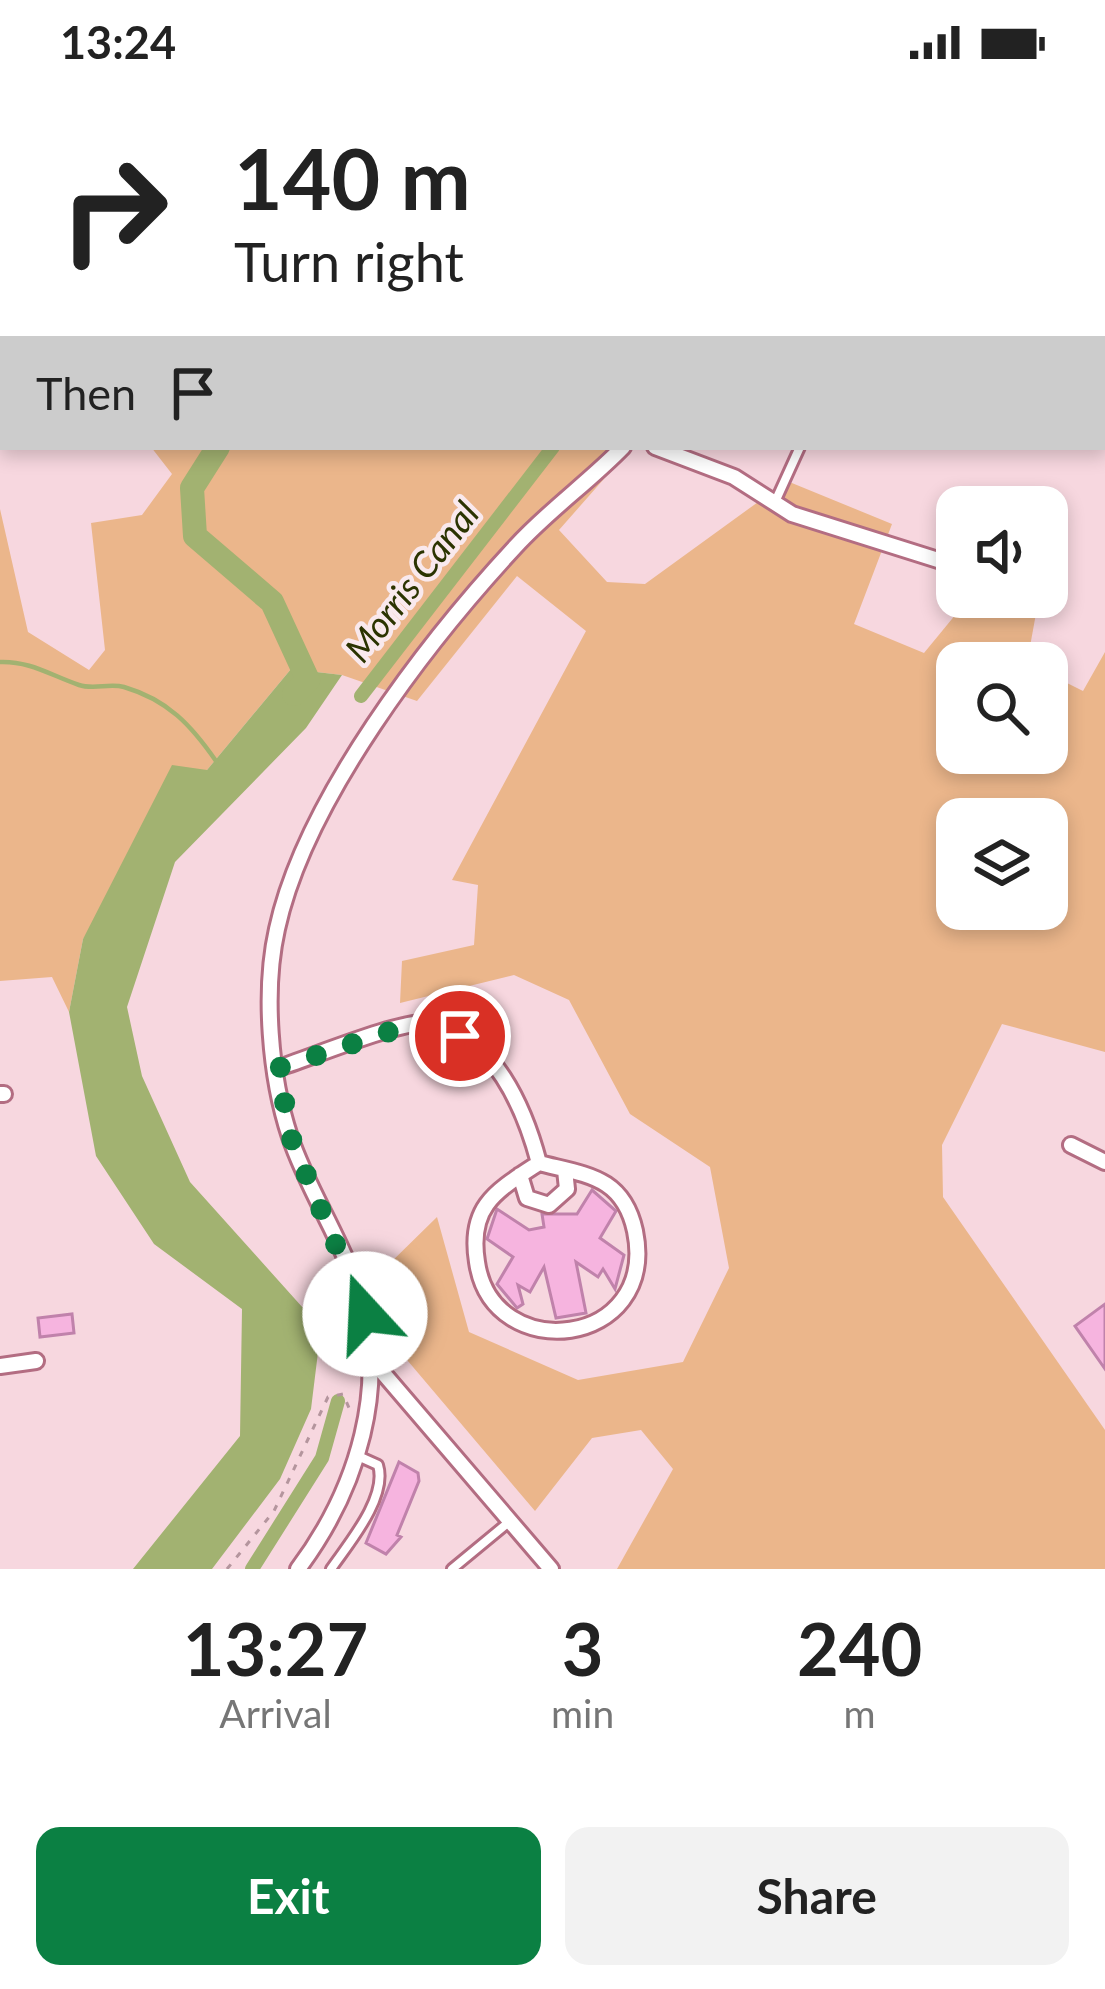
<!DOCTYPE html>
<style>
:root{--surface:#fff;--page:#f2f2f2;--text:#222;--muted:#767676;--accent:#0b8043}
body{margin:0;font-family:Lato,sans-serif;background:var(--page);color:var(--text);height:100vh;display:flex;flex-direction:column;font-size:45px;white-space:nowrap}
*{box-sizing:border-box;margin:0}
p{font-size:39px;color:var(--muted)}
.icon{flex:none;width:66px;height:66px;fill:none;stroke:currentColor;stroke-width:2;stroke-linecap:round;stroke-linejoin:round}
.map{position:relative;height:1485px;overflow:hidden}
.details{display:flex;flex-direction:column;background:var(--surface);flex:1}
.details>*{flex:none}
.guide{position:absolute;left:0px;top:0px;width:1107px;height:366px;box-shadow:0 6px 18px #0003;background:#fff;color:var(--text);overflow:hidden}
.fabs{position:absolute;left:936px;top:402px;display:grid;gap:24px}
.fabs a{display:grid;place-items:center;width:132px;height:132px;border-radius:24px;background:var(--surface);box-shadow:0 6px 18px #0003;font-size:60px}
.pin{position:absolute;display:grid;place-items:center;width:102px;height:102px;color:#fff;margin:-51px;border:6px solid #fff;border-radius:50%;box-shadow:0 3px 12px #0007}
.me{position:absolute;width:132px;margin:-66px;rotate:340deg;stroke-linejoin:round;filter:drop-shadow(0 0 9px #0008)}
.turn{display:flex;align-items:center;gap:42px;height:252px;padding:0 36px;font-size:54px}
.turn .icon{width:156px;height:156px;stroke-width:2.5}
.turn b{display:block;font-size:84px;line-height:102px}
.then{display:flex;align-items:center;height:114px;padding:0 36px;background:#0003;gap:24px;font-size:45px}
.eta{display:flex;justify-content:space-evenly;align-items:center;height:204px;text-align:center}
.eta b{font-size:72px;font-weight:700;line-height:84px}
.action{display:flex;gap:24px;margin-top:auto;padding:24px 36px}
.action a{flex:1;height:138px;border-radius:24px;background:var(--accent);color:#fff;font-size:48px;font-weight:700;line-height:138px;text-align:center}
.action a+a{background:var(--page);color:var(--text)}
.status{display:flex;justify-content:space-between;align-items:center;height:84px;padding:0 60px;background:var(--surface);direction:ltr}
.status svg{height:33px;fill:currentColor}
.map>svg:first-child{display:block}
</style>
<div class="status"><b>13:24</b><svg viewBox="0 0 49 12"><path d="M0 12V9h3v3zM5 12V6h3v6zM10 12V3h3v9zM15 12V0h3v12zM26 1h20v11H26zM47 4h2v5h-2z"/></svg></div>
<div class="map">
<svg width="1105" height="1485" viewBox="0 0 1105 1485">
<rect width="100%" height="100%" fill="#f7d7df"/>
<!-- green -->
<path fill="#ebb68b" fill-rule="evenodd" d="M0 0H319L321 3H3L0 49Z
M151 363H632L559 446 607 498 645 500 787 397 892 440 854 540 924 569 970 513H1039L1027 579H957V669H1047V589L1083 607 1105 568V968L1002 940 942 1061 943 1113 1105 1346V1485H617L673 1385 641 1346 592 1354 535 1427 402 1270 384 1185 437 1133 469 1248 578 1296 683 1278 729 1184 710 1083 630 1030 569 916 514 891 400 919 402 877 474 861 478 801 452 796 586 547 517 492 417 617 342 591 291 585 207 686 83 855 69 928 52 893 0 897V425L28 548 89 586 105 566 91 439 142 431 172 390ZM957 735H1047V825H957Z"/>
<!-- water -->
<path fill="#a2b271" d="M291 585 342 591 306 644 175 778 127 923 142 992 190 1098 321 1244 311 1325 280 1395 212 1485H133L240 1352 242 1225 154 1160 96 1072 69 928 83 855 172 681 207 686Z"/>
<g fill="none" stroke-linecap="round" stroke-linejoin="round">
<!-- stream -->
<path stroke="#a2b271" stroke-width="4.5" d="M0 578C30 577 50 591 79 601 94 606 109 599 124 603 168 616 191 641 216 677"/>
<!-- canal -->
<path stroke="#a2b271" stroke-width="14" d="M813 3 816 0
M361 612 553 363
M252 1485 322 1374 338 1317"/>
<!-- river -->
<path stroke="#a2b271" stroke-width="24" d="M578 3 581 0
M218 363 192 404 195 452 272 518 308 596 294 610"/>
</g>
<!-- building -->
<path fill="#f6b4df" stroke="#c082ab" stroke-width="3" d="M592 1106 616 1127 600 1154 624 1171 615 1205 603 1185 598 1193 576 1178 586 1229 556 1234 544 1183 530 1208 518 1201 523 1220 517 1224 497 1200 513 1173 487 1155 497 1125 529 1146 544 1143 542 1130H577Z
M1105 1220V1285L1075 1242Z
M72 1230 74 1249 40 1253 38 1234Z
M399 1378 418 1389 419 1397 397 1451 401 1453 386 1470 366 1459Z"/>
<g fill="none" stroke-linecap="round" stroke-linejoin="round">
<!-- service casing -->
<g stroke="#b36d82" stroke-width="14">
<path id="service" d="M775 418 800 363
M331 1485C349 1459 388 1413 378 1381L358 1372
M452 1485 509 1438"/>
</g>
<!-- minor casing -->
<g stroke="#b36d82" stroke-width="20">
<path id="minor" d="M679 0 680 3
M655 363 734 393 792 430 957 482
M278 984C310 974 403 935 430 939 494 950 525 1026 539 1079
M0 1010H4
M1071 1061 1105 1078
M539 1079C586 1091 623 1092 635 1147 659 1264 492 1283 477 1178 468 1122 496 1107 539 1079Z
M520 1091 527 1114 549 1121 567 1105 565 1086
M372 1276 551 1485
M0 1282 36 1277
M298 1485C357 1406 391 1300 357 1203 339 1151 307 1104 290 1053 270 993 263 907 277 845 305 716 427 558 516 462 549 426 589 398 623 363"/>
</g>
<!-- secondary casing -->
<g stroke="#b36d82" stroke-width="27">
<path id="secondary" d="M478 3 482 0
M0 270 3 269"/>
</g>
<!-- path -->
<path stroke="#b4959d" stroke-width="3" stroke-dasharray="6 9" stroke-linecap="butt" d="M227 1485 274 1427 328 1313 343 1310 352 1331"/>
<!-- service -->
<use href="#service" stroke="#fff" stroke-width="8"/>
<!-- minor -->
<use href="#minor" stroke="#fff" stroke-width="14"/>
<!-- secondary -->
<use href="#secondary" stroke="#fff" stroke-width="21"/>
</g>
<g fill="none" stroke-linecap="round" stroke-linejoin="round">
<!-- route -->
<path stroke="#0b8043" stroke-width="21" stroke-dasharray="0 37.8" d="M365 1230 292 1057 278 984 407 942 428 939 460 952"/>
</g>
<g text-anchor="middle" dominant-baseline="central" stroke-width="9" stroke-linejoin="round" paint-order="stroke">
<!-- water labels -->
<g font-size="36" font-style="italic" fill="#2b3401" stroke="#f9e9ed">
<text transform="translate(411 497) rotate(-52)">Morris Canal</text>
</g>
</g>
</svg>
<div class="fabs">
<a><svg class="icon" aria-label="sound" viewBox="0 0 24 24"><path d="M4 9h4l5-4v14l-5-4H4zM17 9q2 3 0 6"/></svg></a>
<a><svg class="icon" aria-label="search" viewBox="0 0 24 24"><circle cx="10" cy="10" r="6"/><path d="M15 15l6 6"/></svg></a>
<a><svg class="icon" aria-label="layers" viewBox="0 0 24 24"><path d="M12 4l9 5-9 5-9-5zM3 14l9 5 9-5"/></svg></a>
</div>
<div class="pin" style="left:460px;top:952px;background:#d93025"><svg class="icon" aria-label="arrive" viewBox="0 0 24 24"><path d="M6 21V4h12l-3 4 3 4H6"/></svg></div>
<svg class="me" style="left:365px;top:1230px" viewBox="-20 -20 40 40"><circle r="19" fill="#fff"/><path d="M0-13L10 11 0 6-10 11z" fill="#0b8043"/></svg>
<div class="guide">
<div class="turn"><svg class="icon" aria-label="right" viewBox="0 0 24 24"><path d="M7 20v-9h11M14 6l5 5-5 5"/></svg><div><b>140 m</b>Turn right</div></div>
<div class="then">Then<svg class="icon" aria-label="arrive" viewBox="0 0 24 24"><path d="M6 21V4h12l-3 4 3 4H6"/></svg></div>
</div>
</div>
<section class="details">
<div class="eta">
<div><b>13:27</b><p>Arrival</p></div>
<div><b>3</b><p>min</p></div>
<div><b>240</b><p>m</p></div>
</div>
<div class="action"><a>Exit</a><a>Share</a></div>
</section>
